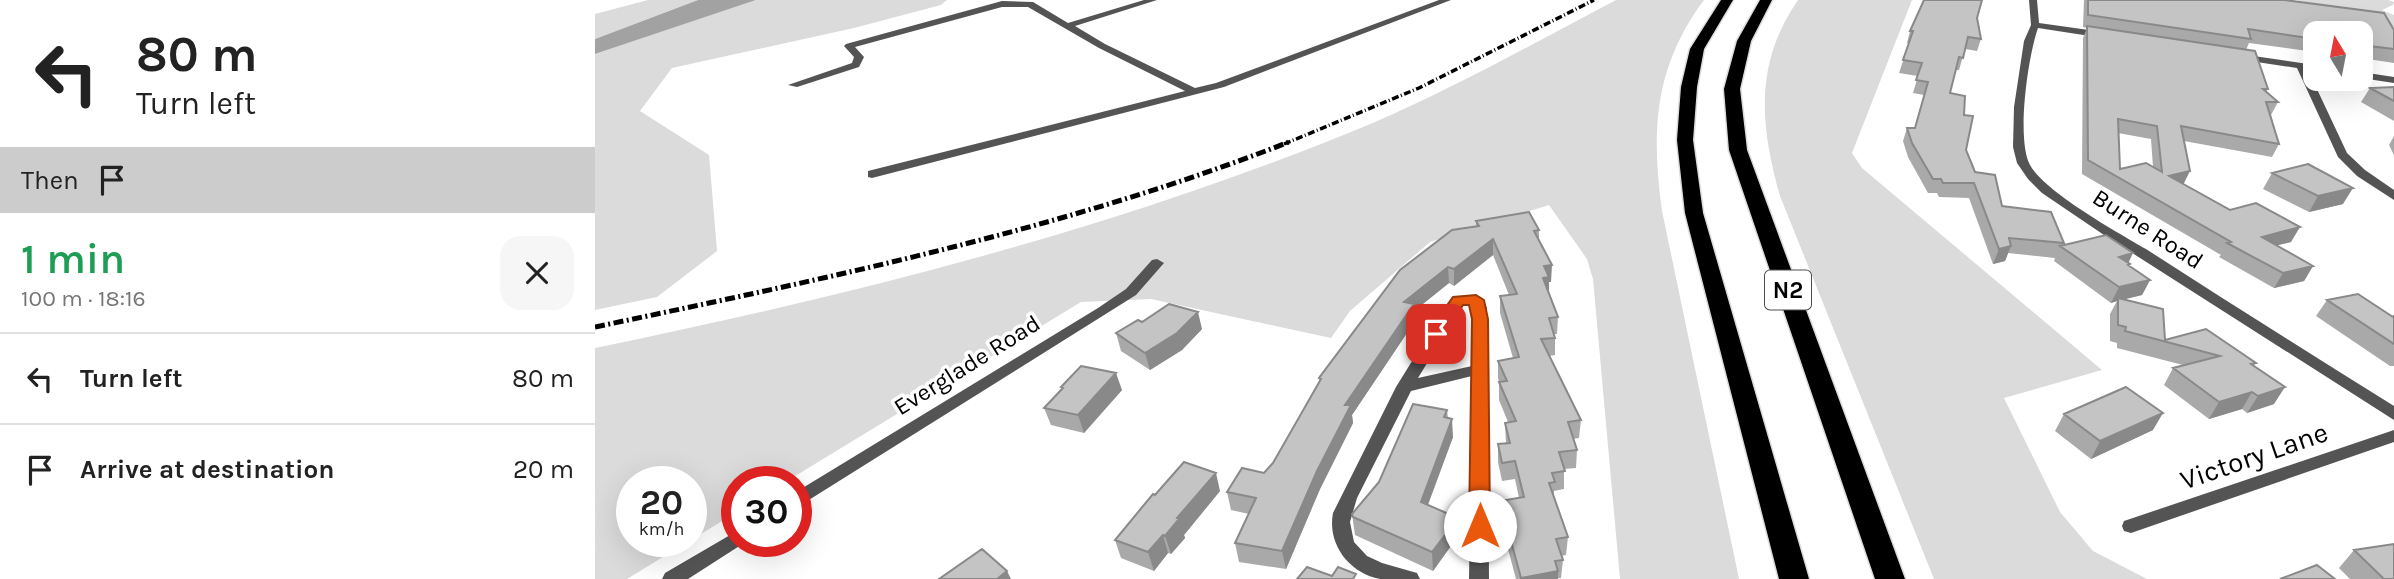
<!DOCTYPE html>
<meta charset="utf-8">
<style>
:root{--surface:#fff;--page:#f6f6f6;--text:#222;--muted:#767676;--line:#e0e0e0}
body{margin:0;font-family:Karla,sans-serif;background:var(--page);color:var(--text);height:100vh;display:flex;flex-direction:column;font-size:26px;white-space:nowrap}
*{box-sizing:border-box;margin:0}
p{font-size:23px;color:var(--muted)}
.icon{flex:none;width:38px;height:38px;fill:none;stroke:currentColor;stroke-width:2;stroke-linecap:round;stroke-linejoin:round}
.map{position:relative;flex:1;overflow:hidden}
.panel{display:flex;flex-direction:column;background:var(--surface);width:595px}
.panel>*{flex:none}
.guide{background:#fff;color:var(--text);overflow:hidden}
.needle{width:46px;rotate:350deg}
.controls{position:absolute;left:1708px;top:21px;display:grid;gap:14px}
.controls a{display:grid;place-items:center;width:70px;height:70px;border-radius:14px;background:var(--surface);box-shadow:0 7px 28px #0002;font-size:35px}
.speed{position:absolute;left:21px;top:466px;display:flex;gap:14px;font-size:35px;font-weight:700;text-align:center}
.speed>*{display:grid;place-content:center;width:91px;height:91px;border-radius:50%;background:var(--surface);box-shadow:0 7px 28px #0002;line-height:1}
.speed small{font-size:18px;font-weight:400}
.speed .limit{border:10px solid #d22;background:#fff;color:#111}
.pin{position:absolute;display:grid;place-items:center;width:60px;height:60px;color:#fff;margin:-30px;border-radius:14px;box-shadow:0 4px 10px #0006}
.me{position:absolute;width:77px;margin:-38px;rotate:0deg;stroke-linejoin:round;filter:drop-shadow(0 0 5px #0008)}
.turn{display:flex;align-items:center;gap:24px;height:147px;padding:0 21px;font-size:32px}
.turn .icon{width:91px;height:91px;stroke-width:2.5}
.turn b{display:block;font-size:49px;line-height:60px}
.then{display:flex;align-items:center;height:66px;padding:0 21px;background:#0003;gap:14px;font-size:26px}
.round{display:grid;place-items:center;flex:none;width:74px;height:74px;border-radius:21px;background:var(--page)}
.overview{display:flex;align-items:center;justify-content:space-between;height:119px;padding:0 21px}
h1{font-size:42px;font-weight:600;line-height:52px;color:#1e9e55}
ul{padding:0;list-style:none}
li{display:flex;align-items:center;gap:21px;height:91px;padding:0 21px;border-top:2px solid var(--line)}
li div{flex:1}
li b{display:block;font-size:26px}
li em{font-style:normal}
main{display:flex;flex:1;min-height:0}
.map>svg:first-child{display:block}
</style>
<main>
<section class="panel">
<div class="guide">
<div class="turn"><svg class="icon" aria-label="left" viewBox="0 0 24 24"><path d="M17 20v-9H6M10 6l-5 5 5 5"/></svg><div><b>80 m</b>Turn left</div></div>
<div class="then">Then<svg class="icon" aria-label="arrive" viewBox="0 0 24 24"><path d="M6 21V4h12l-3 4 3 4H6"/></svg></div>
</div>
<div class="overview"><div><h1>1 min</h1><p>100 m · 18:16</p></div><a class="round"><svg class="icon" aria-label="close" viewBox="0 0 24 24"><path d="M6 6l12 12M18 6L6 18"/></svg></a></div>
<ul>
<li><svg class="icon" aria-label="left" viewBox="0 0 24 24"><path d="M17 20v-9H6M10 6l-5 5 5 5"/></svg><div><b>Turn left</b></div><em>80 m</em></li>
<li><svg class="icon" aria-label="arrive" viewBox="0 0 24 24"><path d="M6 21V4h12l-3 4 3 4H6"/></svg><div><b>Arrive at destination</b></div><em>20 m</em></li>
</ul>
</section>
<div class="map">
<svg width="1799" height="579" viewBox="0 0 1799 579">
<rect width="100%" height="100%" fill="#fff"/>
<!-- green -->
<path fill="#dbdbdb" d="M53 0H103L0 39V14Z
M161 0H352L346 5 259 28 77 68 45 111 114 155 122 251 62 297 0 310V54Z
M1021 0H1109C1059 67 1056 131 1067 211L1144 579H1025L998 279 992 259 954 205 835 242 755 311 736 338 556 299 486 302 192 481H142V512L96 540V481H37V541H94L32 579H0V348C263 294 524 228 773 125 858 89 939 43 1021 0Z
M1203 0H1317L1257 153 1267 168 1507 370 1409 398 1465 512 1498 551 1552 579H1339L1185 196C1165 125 1159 64 1203 0Z
M1701 0H1793L1799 2 1798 5 1787 10 1799 15V27L1767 13Z"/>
<!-- water -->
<path fill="#a2a2a2" d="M103 0H161L0 54V39Z"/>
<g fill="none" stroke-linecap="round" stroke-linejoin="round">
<!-- highway casing -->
<g stroke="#dbdbdb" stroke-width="3">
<path id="highway" d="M1126 0H1138L1109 49 1102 87 1098 140 1108 213 1214 579H1184L1090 213 1082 140 1086 87 1095 49Z
M1165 0H1177L1156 41 1145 89 1152 150 1310 579H1280L1134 150 1129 89 1142 41Z"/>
</g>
<!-- lane -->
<path fill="#545454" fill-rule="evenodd" d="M549 0H562L480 26 510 44 600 88 621 83 844 0H856L629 87 277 178 273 177V171L590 91 504 48 433 7H407L260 47 269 57 264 67 202 87 193 85 257 63 259 57 249 46 251 44 407 1 438 2 473 23Z"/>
<!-- street -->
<path fill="#545454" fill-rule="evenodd" d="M1434 0H1442L1444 23 1508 32 1513 35 1508 38 1443 28C1433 56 1421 139 1435 165 1450 192 1522 232 1551 249 1633 302 1716 354 1799 406V420L1509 235 1447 193 1433 179 1422 163 1418 147 1419 107 1429 41 1436 25Z
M1645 54 1720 65V71L1713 70 1752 153 1770 170 1799 190V200L1762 176 1743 157 1702 68 1642 59 1640 57Z
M1766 72 1799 77V83L1766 78Z
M562 259 569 263 541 295 201 508V492L503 308 531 289 557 260Z
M864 296 886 297 892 308 894 579H874L877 376 816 391 762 498 755 522 759 542 772 556 787 563 822 573 825 579C812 579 798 579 785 579 754 573 732 544 738 513L801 387 853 303ZM868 304H876L878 308 877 366 823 378Z
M1799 430V442L1536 533 1529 531 1527 526 1529 521Z
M142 531V541H150L149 543 93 579H67L70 573Z"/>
<!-- highway -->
<use href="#highway" fill="#000" fill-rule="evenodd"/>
<!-- rail-far1 -->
<path stroke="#000" stroke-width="3.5" stroke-dasharray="7 2.5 1 2.5" stroke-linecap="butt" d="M689 144 824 88 999 0"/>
<!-- rail -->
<path stroke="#000" stroke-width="5" stroke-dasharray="10 3.5 2 3.5" stroke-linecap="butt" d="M0 327C234 278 471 229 694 142"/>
</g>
<!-- wall -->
<path fill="#a9a9a9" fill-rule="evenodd" d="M1489 0H1690L1799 30V63L1766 58V33H1720V52L1654 43 1651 50 1673 89 1671 92 1683 102 1676 115 1684 144 1677 157 1589 141V184L1696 242 1682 245 1718 266 1709 281 1679 288 1624 257 1626 255 1487 174 1488 38 1492 28 1488 27ZM1523 133 1556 139 1558 167 1525 169Z
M1382 18 1386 39 1382 51 1370 49 1364 70H1361L1355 93 1369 115 1371 150 1380 172 1407 206 1469 243 1468 245 1535 264V266L1555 280 1547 295 1529 299 1570 340 1661 363 1659 366 1679 404 1652 413 1647 409 1614 419 1569 385 1578 368 1588 365 1522 348V343L1515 341V314L1522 301 1516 303 1459 261 1460 258 1413 253 1410 261 1398 264 1374 198 1344 197 1342 193H1333L1313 157 1308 141 1312 128H1320L1329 95 1318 93 1323 76 1304 73 1314 43H1312L1315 31Z
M1799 87V121L1766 102 1775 88Z
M1799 136V155L1794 145Z
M1677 173 1748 204 1714 212 1668 189Z
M881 221 944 230V239L956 282H954V293L963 317 962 334H959L960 338V355L954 356 986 420 984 438 978 439 982 450 981 468 969 469V489L959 491V496L973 537 971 555 966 556 968 560 966 578 921 579 905 519V501L924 498 920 479 907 481 903 462V444H911L910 423 913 422 904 400V382L903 378V361L918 358 905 313V296L914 295 898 255 859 286 854 283 819 311 820 321 757 415 758 423 725 489 691 569 644 562 640 543 654 514 636 510 632 492 669 473 678 463 724 382V378L881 226Z
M1732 300 1799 316V366H1795L1721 316Z
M547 322 607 329 587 350 555 370 526 351 521 333Z
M466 387 527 390 489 433 456 425 449 408 466 389Z
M852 410 853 418 858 437 833 505 863 536 838 571 760 535 757 514Z
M1469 414 1558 430 1496 459 1460 431Z
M625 491 589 535 590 538 576 554 573 553 559 571 526 558 520 540 560 495Z
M1759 550 1799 579H1755L1744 568Z"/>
<!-- shaded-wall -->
<path fill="#898989" d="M1595 171 1588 185 1574 176Z
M1758 188 1748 204 1714 212 1723 196Z
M1705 227 1696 242 1658 251 1667 237Z
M898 239V255L859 286V269Z
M1416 246 1410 261 1398 264 1404 249Z
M1538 253 1531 268 1524 257Z
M957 265 956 282H954V294L947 295 949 266Z
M1718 266 1709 281 1679 288 1688 273Z
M853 267 854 283 819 311 820 321 757 415 758 423 725 489 691 569 687 551 750 405 809 302Z
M1555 280 1547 295 1523 301V298L1522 301 1516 303 1524 287Z
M603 312 607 329 587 350 555 370 550 353Z
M521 373 527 390 489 433 483 415Z
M1690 387 1679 404 1652 413 1663 396Z
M1657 392 1647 409 1614 419 1624 402Z
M1568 413 1558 430 1496 459 1505 441Z
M857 419 858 437 827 520 826 502Z
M621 473 625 491 589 535 590 538 576 554 570 536 582 518Z
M863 518V536L838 571 837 552Z
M568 535 573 553 559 571 553 552Z
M412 571 416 579H402Z
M963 571V579H926V578Z"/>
<!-- building -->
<path fill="#c4c4c4" stroke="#898989" stroke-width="2" fill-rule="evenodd" d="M1329 0H1387L1382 18 1386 39 1373 37 1368 58 1364 57 1355 93 1370 96 1369 115 1378 116 1371 150 1380 172 1400 175 1407 206 1456 212 1469 243 1414 238 1416 246 1404 249 1379 183H1348L1346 179H1338L1317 143 1312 128H1320L1333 82 1321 80 1327 63 1308 60 1318 31H1315Z
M1493 0H1690L1789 13 1799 30V49L1766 45V33H1720V39L1653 29 1656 39 1493 15Z
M1492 26 1660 51 1673 89H1668L1683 102H1671L1684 144 1586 126 1595 171 1574 176 1635 210 1661 203 1705 227 1667 237 1718 266 1688 273 1632 243 1636 242 1493 160ZM1523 119 1562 126 1567 172 1551 163 1525 169Z
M1799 87V101L1775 88Z
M1713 164 1758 188 1723 196 1677 173Z
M934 212 944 230 939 231 957 265 949 266 954 277 948 278 963 317 954 318 960 338 946 339 986 420 973 422 982 450 964 452 970 471 957 473 960 482 954 483 973 537 961 539 968 560 960 561 963 571 926 578 905 501 929 497 920 461 907 463 903 444 915 443 910 423 921 421 904 382 912 381 903 361 924 357 905 296 922 294 898 239 859 269 853 267 809 302 819 304 750 405H756L722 471 687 551 640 543 661 498 632 492 647 468 669 473 678 463 726 379 724 378 805 270 857 230 884 226 881 221Z
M1511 235 1538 253 1524 257 1535 264 1533 265 1555 280 1524 287 1465 246Z
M1763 294 1798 317 1799 316V344L1732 300Z
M1523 298 1568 309 1570 340 1611 329 1661 363 1656 364 1690 387 1663 396 1657 392 1624 402 1578 368 1625 356 1530 331 1531 327 1523 325Z
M574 304 603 312 582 333 550 353 521 333 543 320 547 322Z
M486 366 521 373 483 415 449 408 468 388 466 387Z
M1531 387 1568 413 1505 441 1469 414Z
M818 404 852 410 849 417 857 419 826 502 863 518 837 552 758 517 757 514 784 482Z
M589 462 621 473 582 518 584 519 570 536 568 535 553 552 520 540 558 494 560 495Z
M1799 544V579H1789L1759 550Z
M387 549 412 571 402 579H344Z
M1722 565 1740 579H1685Z
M712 567 737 576 743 567 761 574 758 579H702Z"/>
<!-- route -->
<path fill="#ea580c" stroke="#983908" stroke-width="2" d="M881 295 889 300 893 319 895 526 892 532 885 535 877 532 874 526 877 319 874 305H868L847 338 841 339 832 334 858 297Z"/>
<g text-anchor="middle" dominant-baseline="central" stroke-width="7" stroke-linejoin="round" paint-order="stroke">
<!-- shield labels -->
<rect fill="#fff" stroke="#4c4c4c" stroke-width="2" x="1170" y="270.5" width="46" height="39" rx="5"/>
<g font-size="23" font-weight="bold" fill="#000">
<text x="1193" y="290">N2</text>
</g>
<!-- street labels -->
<g font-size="24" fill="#000" stroke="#fff">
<text transform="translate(1553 229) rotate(33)">Burne Road</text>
<text transform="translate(372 365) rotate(-32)">Everglade Road</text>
</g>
<!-- near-street labels -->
<g font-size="28" fill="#000" stroke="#fff">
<text transform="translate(1659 456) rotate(-19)">Victory Lane</text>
</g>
</g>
</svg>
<div class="controls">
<a><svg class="needle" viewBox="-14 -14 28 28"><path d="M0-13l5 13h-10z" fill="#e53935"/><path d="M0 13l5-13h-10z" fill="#767676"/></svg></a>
</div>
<div class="speed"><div>20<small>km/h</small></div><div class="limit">30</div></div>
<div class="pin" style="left:841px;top:334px;background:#d93025"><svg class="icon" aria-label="arrive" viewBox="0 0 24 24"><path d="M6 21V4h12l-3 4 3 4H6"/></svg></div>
<svg class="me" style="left:885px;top:526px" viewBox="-20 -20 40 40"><circle r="19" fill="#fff"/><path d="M0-13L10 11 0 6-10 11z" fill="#ea580c"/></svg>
</div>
</main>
